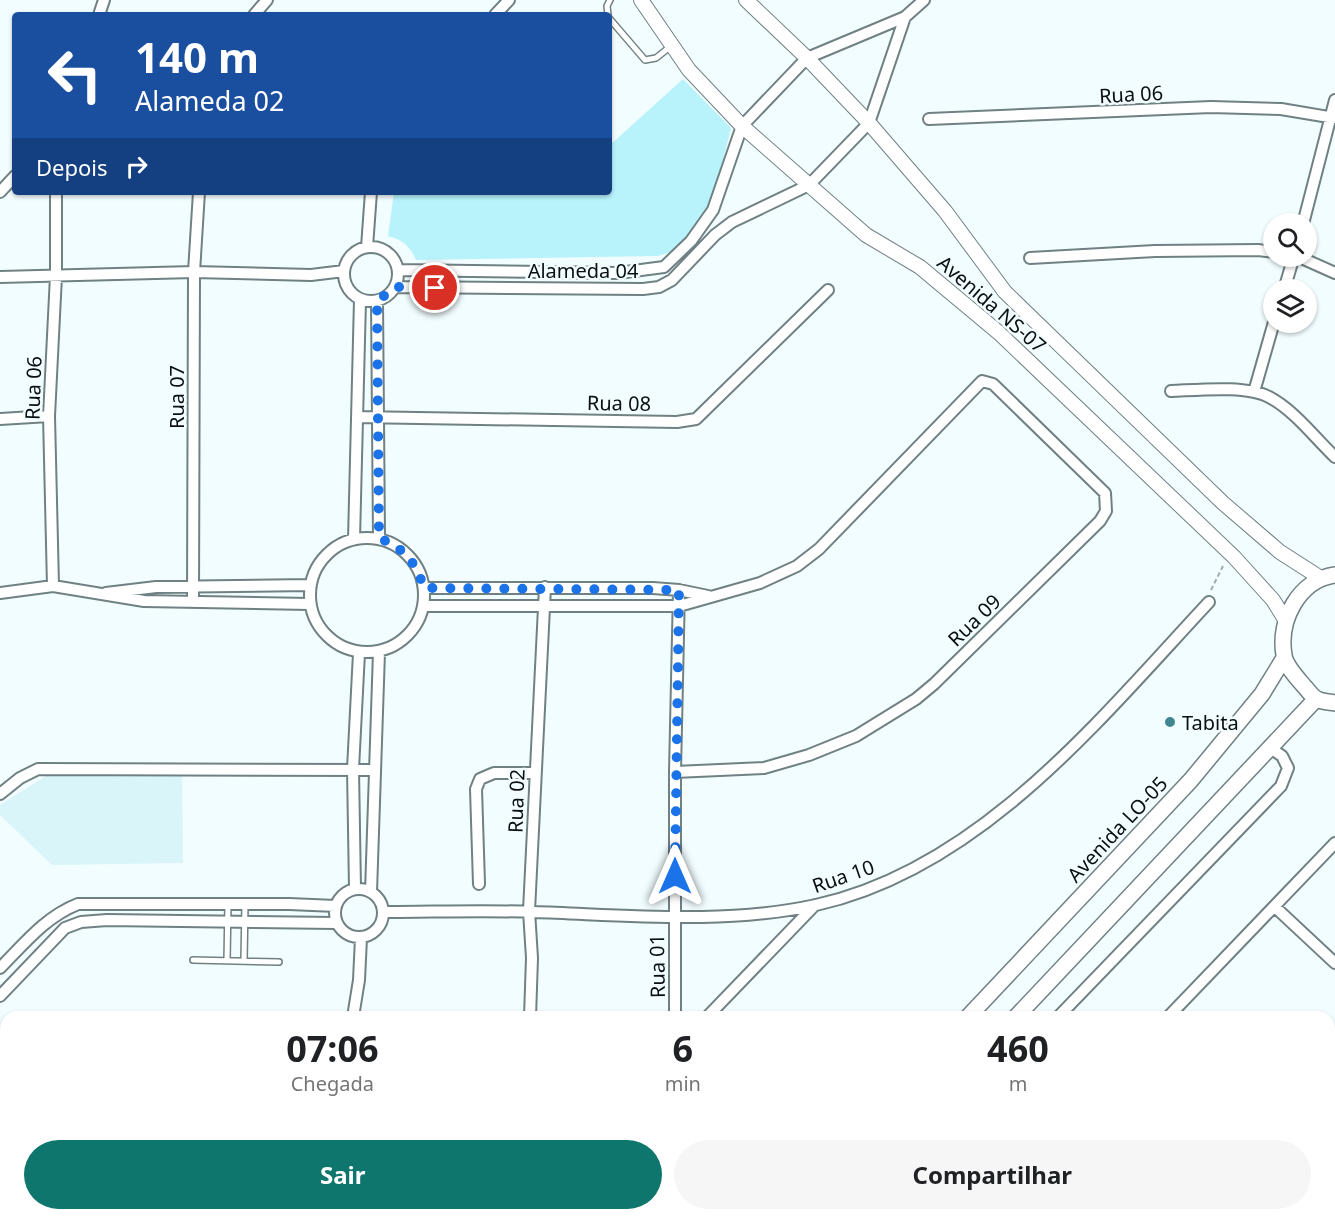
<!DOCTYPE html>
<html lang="pt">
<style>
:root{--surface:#fff;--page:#f6f6f6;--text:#202124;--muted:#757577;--accent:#0f766e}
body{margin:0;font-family:"Noto Sans",sans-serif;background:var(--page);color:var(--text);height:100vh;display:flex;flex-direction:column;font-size:22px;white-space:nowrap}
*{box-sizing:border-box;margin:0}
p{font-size:20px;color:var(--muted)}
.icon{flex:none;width:33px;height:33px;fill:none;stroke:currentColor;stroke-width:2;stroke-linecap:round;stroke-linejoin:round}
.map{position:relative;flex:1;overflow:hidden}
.side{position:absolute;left:0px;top:1011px;width:1335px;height:210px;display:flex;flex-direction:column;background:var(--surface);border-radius:18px 18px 0 0;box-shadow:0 2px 4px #0004}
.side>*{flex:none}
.banner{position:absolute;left:12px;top:12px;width:600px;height:183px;border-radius:6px;box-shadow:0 2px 4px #0004;background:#1a4fa0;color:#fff;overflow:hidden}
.controls{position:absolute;left:1263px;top:213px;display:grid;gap:12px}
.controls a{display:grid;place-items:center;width:54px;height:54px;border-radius:50%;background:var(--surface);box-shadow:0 2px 4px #0004;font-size:30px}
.pin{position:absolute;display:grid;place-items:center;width:51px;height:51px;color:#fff;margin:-26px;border:3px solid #fff;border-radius:50%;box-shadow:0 2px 6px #0007}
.me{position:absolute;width:66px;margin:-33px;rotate:0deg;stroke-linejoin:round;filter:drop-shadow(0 0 4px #0008)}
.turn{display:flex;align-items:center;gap:21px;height:126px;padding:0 24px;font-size:27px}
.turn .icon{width:78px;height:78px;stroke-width:2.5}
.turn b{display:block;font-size:42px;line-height:51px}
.then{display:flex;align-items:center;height:57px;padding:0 24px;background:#0003;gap:12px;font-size:22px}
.eta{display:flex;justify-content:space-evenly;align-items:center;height:102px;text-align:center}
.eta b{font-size:36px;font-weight:700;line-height:42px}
.primary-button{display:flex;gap:12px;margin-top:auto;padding:12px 24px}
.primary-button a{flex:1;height:69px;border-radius:36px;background:var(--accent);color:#fff;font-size:24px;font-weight:700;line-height:69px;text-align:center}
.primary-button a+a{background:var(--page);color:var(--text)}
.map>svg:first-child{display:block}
</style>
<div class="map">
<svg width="1335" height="1221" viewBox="0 0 1335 1221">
<rect width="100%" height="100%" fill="#f2fdff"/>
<!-- built -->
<path fill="#d9f5fa" d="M182 774 183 863 52 865 0 815V805L46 776Z"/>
<!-- green -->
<path fill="#b8f3fc" d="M683 79 731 128 709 216 681 249 658 256 416 260C410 246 403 240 388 236L394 192H609V146Z"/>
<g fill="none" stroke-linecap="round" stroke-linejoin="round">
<!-- service casing -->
<g stroke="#708183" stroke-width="8">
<path id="service" d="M608 15 607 6 610 0
M609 18 645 60 656 58 671 46
M193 960 279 962
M227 961 228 903
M244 961 245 903"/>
</g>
<!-- minor casing -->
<g stroke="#708183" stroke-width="14">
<path id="minor" d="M99 15 104 0
M254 15 267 0
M495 15 509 0
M929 119 1211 107 1281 109 1335 118
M0 192 15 176
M1303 224 1335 100
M344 274a27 27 0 1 1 54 0a27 27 0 1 1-54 0Z
M367 247 371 192
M1297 256 1335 273
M1030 258 1155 251 1258 250 1274 252
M398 270 618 273 664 267 691 241 713 210 742 126 807 58 905 17 924 0
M0 277 194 272 311 275 344 271
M396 287 643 289 659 287 672 280 715 235 732 222 809 185 869 123 905 17
M1284 290 1294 256
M377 301 379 538
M1171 391C1198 390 1246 385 1269 397 1294 410 1315 438 1335 457
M1254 392 1274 322
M357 417 677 422 696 419 828 290
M0 419 49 416
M310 595a57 57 0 1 1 114 0a57 57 0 1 1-114 0Z
M354 539 360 300
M53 586 49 416 56 276V192
M424 588H653L679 590 708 596
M0 593 53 586 144 601 310 604
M106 593 156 587 311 585
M193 601 194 272 199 192
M424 606H679L760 583 797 566 819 549 982 381 993 384 1105 493 1106 511 1100 521 934 684 916 699 856 736 809 755 764 768 675 772
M0 794 20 778 38 769 375 770
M479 884 476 789 480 779 494 773H535
M335 913a24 24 0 1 1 48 0a24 24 0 1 1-48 0Z
M355 889 353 769 359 653
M371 892 379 652
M1275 907 1335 963
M383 912C433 912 484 910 534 912 627 915 724 925 816 905 980 869 1100 719 1209 602
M0 968C24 944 45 917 78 904H289L336 906
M0 996 65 928 81 922 107 920 336 923
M353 1017 359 980 361 938
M530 1017 532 958 529 911 545 587
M675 1017V772L679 590
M707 1017 815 905
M1058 1017 1281 786 1288 768 1282 756 1269 747
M1168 1017 1335 843
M1329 1077 1335 1071
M1329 1118 1335 1123
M1329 1202 1335 1208
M195 1221 200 1215
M429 1221 435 1215
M610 1221 613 1215
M868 1221 874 1215
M971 1221 977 1215
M1222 1221 1228 1215"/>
</g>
<!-- tertiary casing -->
<g stroke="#708183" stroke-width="16">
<path id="tertiary" d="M641 0 689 70 742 126 866 235 920 267 998 332 1234 557 1273 600 1286 621
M746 0 807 58 869 123 945 211 1005 292 1223 503 1280 552 1319 577
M0 1120 6 1125
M0 1162 6 1167
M56 1215 62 1221
M100 1215 107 1221"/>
</g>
<!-- secondary casing -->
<g stroke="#708183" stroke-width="18">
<path id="secondary" d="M1335 575C1299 580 1278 620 1284 655 1285 665 1297 678 1304 686 1308 690 1312 697 1317 699 1322 702 1330 702 1335 703
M968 1017 1191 780 1262 694 1284 658
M1016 1017 1316 699
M772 1221 777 1215
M824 1221 829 1215"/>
</g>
<!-- path -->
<path stroke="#a2abad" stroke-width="2" stroke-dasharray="4.5 3" stroke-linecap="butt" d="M1211 590 1223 566"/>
<!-- service -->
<use href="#service" stroke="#fff" stroke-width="5"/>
<!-- minor -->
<use href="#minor" stroke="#fff" stroke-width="10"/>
<!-- tertiary -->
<use href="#tertiary" stroke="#fff" stroke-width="14"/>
<!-- secondary -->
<use href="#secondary" stroke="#fff" stroke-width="15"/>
</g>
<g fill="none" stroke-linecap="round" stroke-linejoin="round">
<!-- route -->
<path stroke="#1a73e8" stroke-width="10" stroke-dasharray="0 18" d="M435 288 396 287 377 301 379 538C405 549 415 561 424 588L679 590 675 876"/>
</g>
<!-- markers -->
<circle fill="#418791" stroke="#f2fdff" stroke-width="2" cx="1170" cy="722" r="6"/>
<g text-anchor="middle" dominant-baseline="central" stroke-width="5" stroke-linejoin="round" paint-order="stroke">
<!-- street labels -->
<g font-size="20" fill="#0a1011" stroke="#f2fdff">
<text transform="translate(1131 94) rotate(-3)">Rua 06</text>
<text x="583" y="270">Alameda 04</text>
<text transform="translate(992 304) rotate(41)">Avenida NS-07</text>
<text transform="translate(33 388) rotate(-88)">Rua 06</text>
<text transform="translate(176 397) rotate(-90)">Rua 07</text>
<text transform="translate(619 403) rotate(1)">Rua 08</text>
<text transform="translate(974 620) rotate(-44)">Rua 09</text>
<text transform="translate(516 801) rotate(-88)">Rua 02</text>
<text transform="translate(1117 829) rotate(-47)">Avenida LO-05</text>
<text transform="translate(843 876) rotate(-19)">Rua 10</text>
<text transform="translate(657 966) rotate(-91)">Rua 01</text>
</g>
<!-- poi labels -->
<g font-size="20" fill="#0a1011" stroke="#f2fdff" text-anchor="start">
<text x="1182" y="722">Tabita</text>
</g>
</g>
</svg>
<div class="controls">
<a><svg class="icon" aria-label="search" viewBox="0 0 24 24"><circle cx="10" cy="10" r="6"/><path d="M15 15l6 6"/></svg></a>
<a><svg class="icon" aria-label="layers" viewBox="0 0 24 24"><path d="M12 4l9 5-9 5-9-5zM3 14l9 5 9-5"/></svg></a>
</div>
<div class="pin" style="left:435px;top:288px;background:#d93025"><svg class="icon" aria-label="arrive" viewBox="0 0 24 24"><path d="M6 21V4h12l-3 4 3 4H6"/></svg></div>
<svg class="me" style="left:675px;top:876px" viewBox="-20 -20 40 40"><path d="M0-17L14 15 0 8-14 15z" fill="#1a73e8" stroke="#fff" stroke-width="4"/></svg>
<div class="banner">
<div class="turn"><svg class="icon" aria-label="left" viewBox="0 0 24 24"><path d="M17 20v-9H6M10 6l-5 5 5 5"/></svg><div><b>140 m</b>Alameda 02</div></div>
<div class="then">Depois<svg class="icon" aria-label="right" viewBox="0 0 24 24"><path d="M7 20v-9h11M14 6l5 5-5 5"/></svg></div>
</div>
<section class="side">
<div class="eta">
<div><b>07:06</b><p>Chegada</p></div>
<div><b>6</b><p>min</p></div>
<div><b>460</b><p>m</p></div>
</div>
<div class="primary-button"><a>Sair</a><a>Compartilhar</a></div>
</section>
</div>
